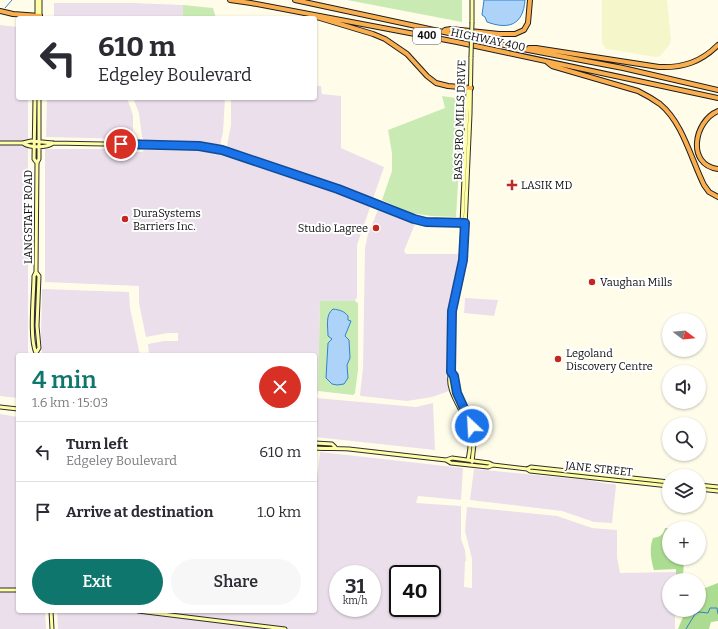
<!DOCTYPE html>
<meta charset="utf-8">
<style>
:root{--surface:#fff;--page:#f7f7f7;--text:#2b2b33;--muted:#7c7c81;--line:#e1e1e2;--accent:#0f766e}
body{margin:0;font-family:Bitter,serif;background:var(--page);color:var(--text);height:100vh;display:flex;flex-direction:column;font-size:15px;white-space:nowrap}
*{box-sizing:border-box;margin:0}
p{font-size:13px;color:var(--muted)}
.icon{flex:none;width:22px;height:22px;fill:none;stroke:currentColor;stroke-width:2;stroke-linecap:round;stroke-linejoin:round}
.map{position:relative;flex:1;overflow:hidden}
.sheet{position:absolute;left:16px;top:353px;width:301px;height:260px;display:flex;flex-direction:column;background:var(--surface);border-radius:4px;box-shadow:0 1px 3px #0004}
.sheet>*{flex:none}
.banner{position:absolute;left:16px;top:16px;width:301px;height:84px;border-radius:4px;box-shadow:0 1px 3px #0004;background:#fff;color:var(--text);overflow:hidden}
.needle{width:26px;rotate:106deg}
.fabs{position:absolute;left:662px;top:313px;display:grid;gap:8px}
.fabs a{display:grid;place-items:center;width:44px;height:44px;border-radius:50%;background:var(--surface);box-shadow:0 1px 3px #0004;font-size:20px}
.speed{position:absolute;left:329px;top:565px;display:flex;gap:8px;font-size:20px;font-weight:700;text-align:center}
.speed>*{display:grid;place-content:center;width:52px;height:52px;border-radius:50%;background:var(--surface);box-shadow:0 1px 3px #0004;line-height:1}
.speed small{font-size:10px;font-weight:400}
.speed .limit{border:2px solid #111;border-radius:6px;background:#fff;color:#111}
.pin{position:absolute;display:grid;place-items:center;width:34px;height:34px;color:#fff;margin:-17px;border:2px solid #fff;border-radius:50%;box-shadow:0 1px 4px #0007}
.me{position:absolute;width:44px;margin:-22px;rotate:335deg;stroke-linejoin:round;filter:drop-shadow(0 0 3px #0008)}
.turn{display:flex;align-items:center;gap:14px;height:84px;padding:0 16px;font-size:18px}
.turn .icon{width:52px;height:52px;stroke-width:2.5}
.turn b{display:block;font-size:28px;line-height:34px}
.round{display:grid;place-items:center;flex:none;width:42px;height:42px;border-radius:21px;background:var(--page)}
.head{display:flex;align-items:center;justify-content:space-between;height:68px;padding:0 16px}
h1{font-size:24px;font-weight:600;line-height:30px;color:var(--accent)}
.button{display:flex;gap:8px;margin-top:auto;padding:8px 16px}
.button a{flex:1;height:46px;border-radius:24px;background:var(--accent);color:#fff;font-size:16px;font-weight:600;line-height:46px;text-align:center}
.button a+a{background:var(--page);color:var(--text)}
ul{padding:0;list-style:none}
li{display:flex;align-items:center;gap:12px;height:60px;padding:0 16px;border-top:1px solid var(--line)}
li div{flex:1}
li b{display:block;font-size:15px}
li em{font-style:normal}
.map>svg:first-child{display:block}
</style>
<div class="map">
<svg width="718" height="629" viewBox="0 0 718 629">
<rect width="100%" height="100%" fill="#fffdea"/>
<!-- industrial -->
<path fill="#ebdfeb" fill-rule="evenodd" d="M54 3H133L183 5V18H54Z
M0 25 18 27V98H28V355H18V398L0 396Z
M315 86H321L322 94 341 96V148L384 167 357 245V297L355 301H320L318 391 316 398 416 407 433 403 435 450 315 437V355H149L148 344 164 341H178V333H168L146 337 139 303V286L45 282V149H129L132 152H142L144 150 208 151 225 156 231 125V98H315Z
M47 98H127L133 115V137L131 139 46 137Z
M133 98H225L223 132 220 145 205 142 144 140 142 137 139 113Z
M378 210 415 224 404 251 406 254H459L457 271 448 308 446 373 449 391 432 397 407 401 361 396 360 395 363 368 365 248 368 234Z
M42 289 129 292 130 308 140 355H42L41 337Z
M465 298 498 300 494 316 464 313Z
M0 414 18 417V611H45L46 629H0Z
M320 452 463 468 461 500 418 496 416 503 461 506V539L465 550 466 561H465L464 587 472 588V559L465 531 467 507 557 516 592 528 617 530V557L620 573 676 572V580H669V610H675V629H58L57 611H315V494ZM338 574H372V608H338ZM398 574H432V608H398Z
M474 469 587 480 609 484H615L616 486 612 523 594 522 562 511 470 500Z"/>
<!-- farmland -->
<path fill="#f5f6ca" d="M602 0H667L671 40 670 44 660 56 656 57 606 49 602 43Z"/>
<!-- green -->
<path fill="#caeab3" d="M347 0H462V22Z
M183 5 213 8 216 18H183Z
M442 96 463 99 456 217 431 216 411 213 382 200 392 171V153L388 130 445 108Z
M320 301H355L358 303V370L355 393 353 395 318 391Z"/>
<!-- forest -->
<path fill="#abdc92" d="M665 528H669V558H684L683 578H680V580H676V569L654 570C651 560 649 548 653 538 660 537 663 535 665 528Z
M718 583V621L711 622 709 629H678L683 617 675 615V610H699V589L705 588Z"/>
<!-- water -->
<path fill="#add4f8" stroke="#3181d2" d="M484 0H525C523 25 509 30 487 22L485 17 482 15Z
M333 309C340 310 344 311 348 316V320L351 321 345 336 349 340 350 358 347 365 348 378 344 384 337 385 332 384 326 378 328 343 332 339 328 336C328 327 325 315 333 309Z"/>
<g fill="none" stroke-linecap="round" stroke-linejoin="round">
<!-- stream -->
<path stroke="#3181d2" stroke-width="1" d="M5 8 12 0
M686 629 695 614 699 612 708 613 710 608H717L718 614"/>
<!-- secondary casing -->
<g stroke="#2e2e2e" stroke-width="5">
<path id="secondary" d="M37 18V0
M40 18V0
M472 22V0
M35 98 34 159 37 163
M0 143H23L31 141 53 143 206 146C250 157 294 173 337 189 362 198 393 215 419 220 434 223 450 223 465 223
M23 143C29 148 47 148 53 143
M463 238 462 223 468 88
M36 272 34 276C34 294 29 338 36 353
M36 353 39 348 37 326 39 276 36 272 37 163 39 159V98
M451 372 454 376 457 393 472 425 474 444 472 462
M0 407 18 409
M315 443 332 444 335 447
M315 448C327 449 337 448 349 449L446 460 451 463 488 467 493 465
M446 460 452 458 489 463 493 465 527 469 531 467 669 482
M468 460C470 450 472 439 469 429 465 412 444 390 451 372L452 311 461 270 464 250 470 114 471 57
M527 469 530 471 669 486
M699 485 718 487
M699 489 718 491
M0 590H18
M51 611 52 629
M138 611 285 629"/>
</g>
<!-- highway casing -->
<g stroke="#1d1d1d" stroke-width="6">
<path id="highway" d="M230 0 251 3 457 42 718 98
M295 0 523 49 623 68 718 90
M0 11 13 14 40 16
M313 16 373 34 385 39 407 54 427 76 436 83 448 86 471 88
M445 30 451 29 499 34H515L524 30 528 23 530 0
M529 48H536L659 67C683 68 701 62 718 45
M547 62 552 66 638 91C646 95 653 99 660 104 683 123 691 159 704 185L709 192 718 197
M718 111C694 121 686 165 718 169"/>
</g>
<!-- secondary -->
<use href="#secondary" stroke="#fffea5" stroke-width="3"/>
<!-- highway -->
<use href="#highway" stroke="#faae4d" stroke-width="4"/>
<!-- secondary-bridge casing -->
<g stroke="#2e2e2e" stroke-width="5" stroke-linecap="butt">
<path id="secondary-bridge" d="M471 57 472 22"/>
</g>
<!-- secondary-bridge -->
<use href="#secondary-bridge" stroke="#fffea5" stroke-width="3"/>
</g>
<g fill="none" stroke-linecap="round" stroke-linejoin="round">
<!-- route casing -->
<g stroke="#114b97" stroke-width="10">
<path id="route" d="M121 144 199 146 222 150 338 189 414 219 426 222 465 223 463 260 452 311 451 372 454 376 457 393 472 426"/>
</g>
<!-- route -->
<use href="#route" stroke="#1a73e8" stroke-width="7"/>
</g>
<!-- markers -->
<g fill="#c1281f" stroke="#fff" stroke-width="1.5">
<path d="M510 179h4v4h4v4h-4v4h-4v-4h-4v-4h4z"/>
<circle cx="125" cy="219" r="4"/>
<circle cx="376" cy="228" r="4"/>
<circle cx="592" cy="282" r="4"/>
<circle cx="558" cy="359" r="4"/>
</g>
<g text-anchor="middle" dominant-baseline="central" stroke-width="4" stroke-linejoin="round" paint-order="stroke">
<!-- shield labels -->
<rect fill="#fff" stroke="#555" stroke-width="1" x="413" y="28" width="28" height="16" rx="3"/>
<g font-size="10" font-weight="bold" fill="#0c0c0c">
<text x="427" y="36">400</text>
</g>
<!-- street labels -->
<g font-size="11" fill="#0c0c0c" stroke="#fff">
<text transform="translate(488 40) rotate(12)">HIGHWAY 400</text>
<text transform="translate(460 120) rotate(-88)">BASS PRO MILLS DRIVE</text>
<text transform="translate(28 217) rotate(-90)">LANGSTAFF ROAD</text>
<text transform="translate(599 469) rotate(6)">JANE STREET</text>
</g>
<!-- poi labels -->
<g font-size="11" fill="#0c0c0c" stroke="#fff" text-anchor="start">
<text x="521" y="185">LASIK MD</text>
<text x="133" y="213">DuraSystems<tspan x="133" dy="13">Barriers Inc.</tspan></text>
<text x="368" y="228" text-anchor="end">Studio Lagree</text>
<text x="600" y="282">Vaughan Mills</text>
<text x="566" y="353">Legoland<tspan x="566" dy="13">Discovery Centre</tspan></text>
</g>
</g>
</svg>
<div class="fabs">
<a><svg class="needle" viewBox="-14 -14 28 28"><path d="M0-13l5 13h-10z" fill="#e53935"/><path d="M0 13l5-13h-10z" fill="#7c7c81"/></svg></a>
<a><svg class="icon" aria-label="sound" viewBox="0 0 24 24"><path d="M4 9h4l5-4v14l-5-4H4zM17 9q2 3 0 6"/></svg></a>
<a><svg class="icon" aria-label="search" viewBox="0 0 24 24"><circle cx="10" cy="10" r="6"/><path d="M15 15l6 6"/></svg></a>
<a><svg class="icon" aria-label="layers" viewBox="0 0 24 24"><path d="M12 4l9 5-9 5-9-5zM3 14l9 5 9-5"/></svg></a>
<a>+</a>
<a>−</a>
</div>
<div class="speed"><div>31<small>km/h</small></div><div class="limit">40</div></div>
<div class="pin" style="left:121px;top:144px;background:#d93025"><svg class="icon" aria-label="arrive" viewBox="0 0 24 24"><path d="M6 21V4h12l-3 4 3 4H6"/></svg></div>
<svg class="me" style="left:472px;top:426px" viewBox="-20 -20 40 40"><circle r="17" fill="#1a73e8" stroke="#fff" stroke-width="3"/><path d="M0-11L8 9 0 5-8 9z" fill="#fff"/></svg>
<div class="banner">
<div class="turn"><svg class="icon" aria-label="left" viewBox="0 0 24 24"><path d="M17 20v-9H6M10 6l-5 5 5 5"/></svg><div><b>610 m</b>Edgeley Boulevard</div></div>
</div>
<section class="sheet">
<div class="head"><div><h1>4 min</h1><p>1.6 km · 15:03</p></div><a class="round" style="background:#d93025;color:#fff"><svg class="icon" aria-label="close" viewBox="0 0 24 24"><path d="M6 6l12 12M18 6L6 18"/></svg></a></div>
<ul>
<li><svg class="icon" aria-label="left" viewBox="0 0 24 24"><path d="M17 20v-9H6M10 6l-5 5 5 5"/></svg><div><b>Turn left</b><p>Edgeley Boulevard</p></div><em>610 m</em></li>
<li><svg class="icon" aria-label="arrive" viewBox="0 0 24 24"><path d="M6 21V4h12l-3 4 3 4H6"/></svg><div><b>Arrive at destination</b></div><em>1.0 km</em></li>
</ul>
<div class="button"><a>Exit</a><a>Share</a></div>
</section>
</div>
